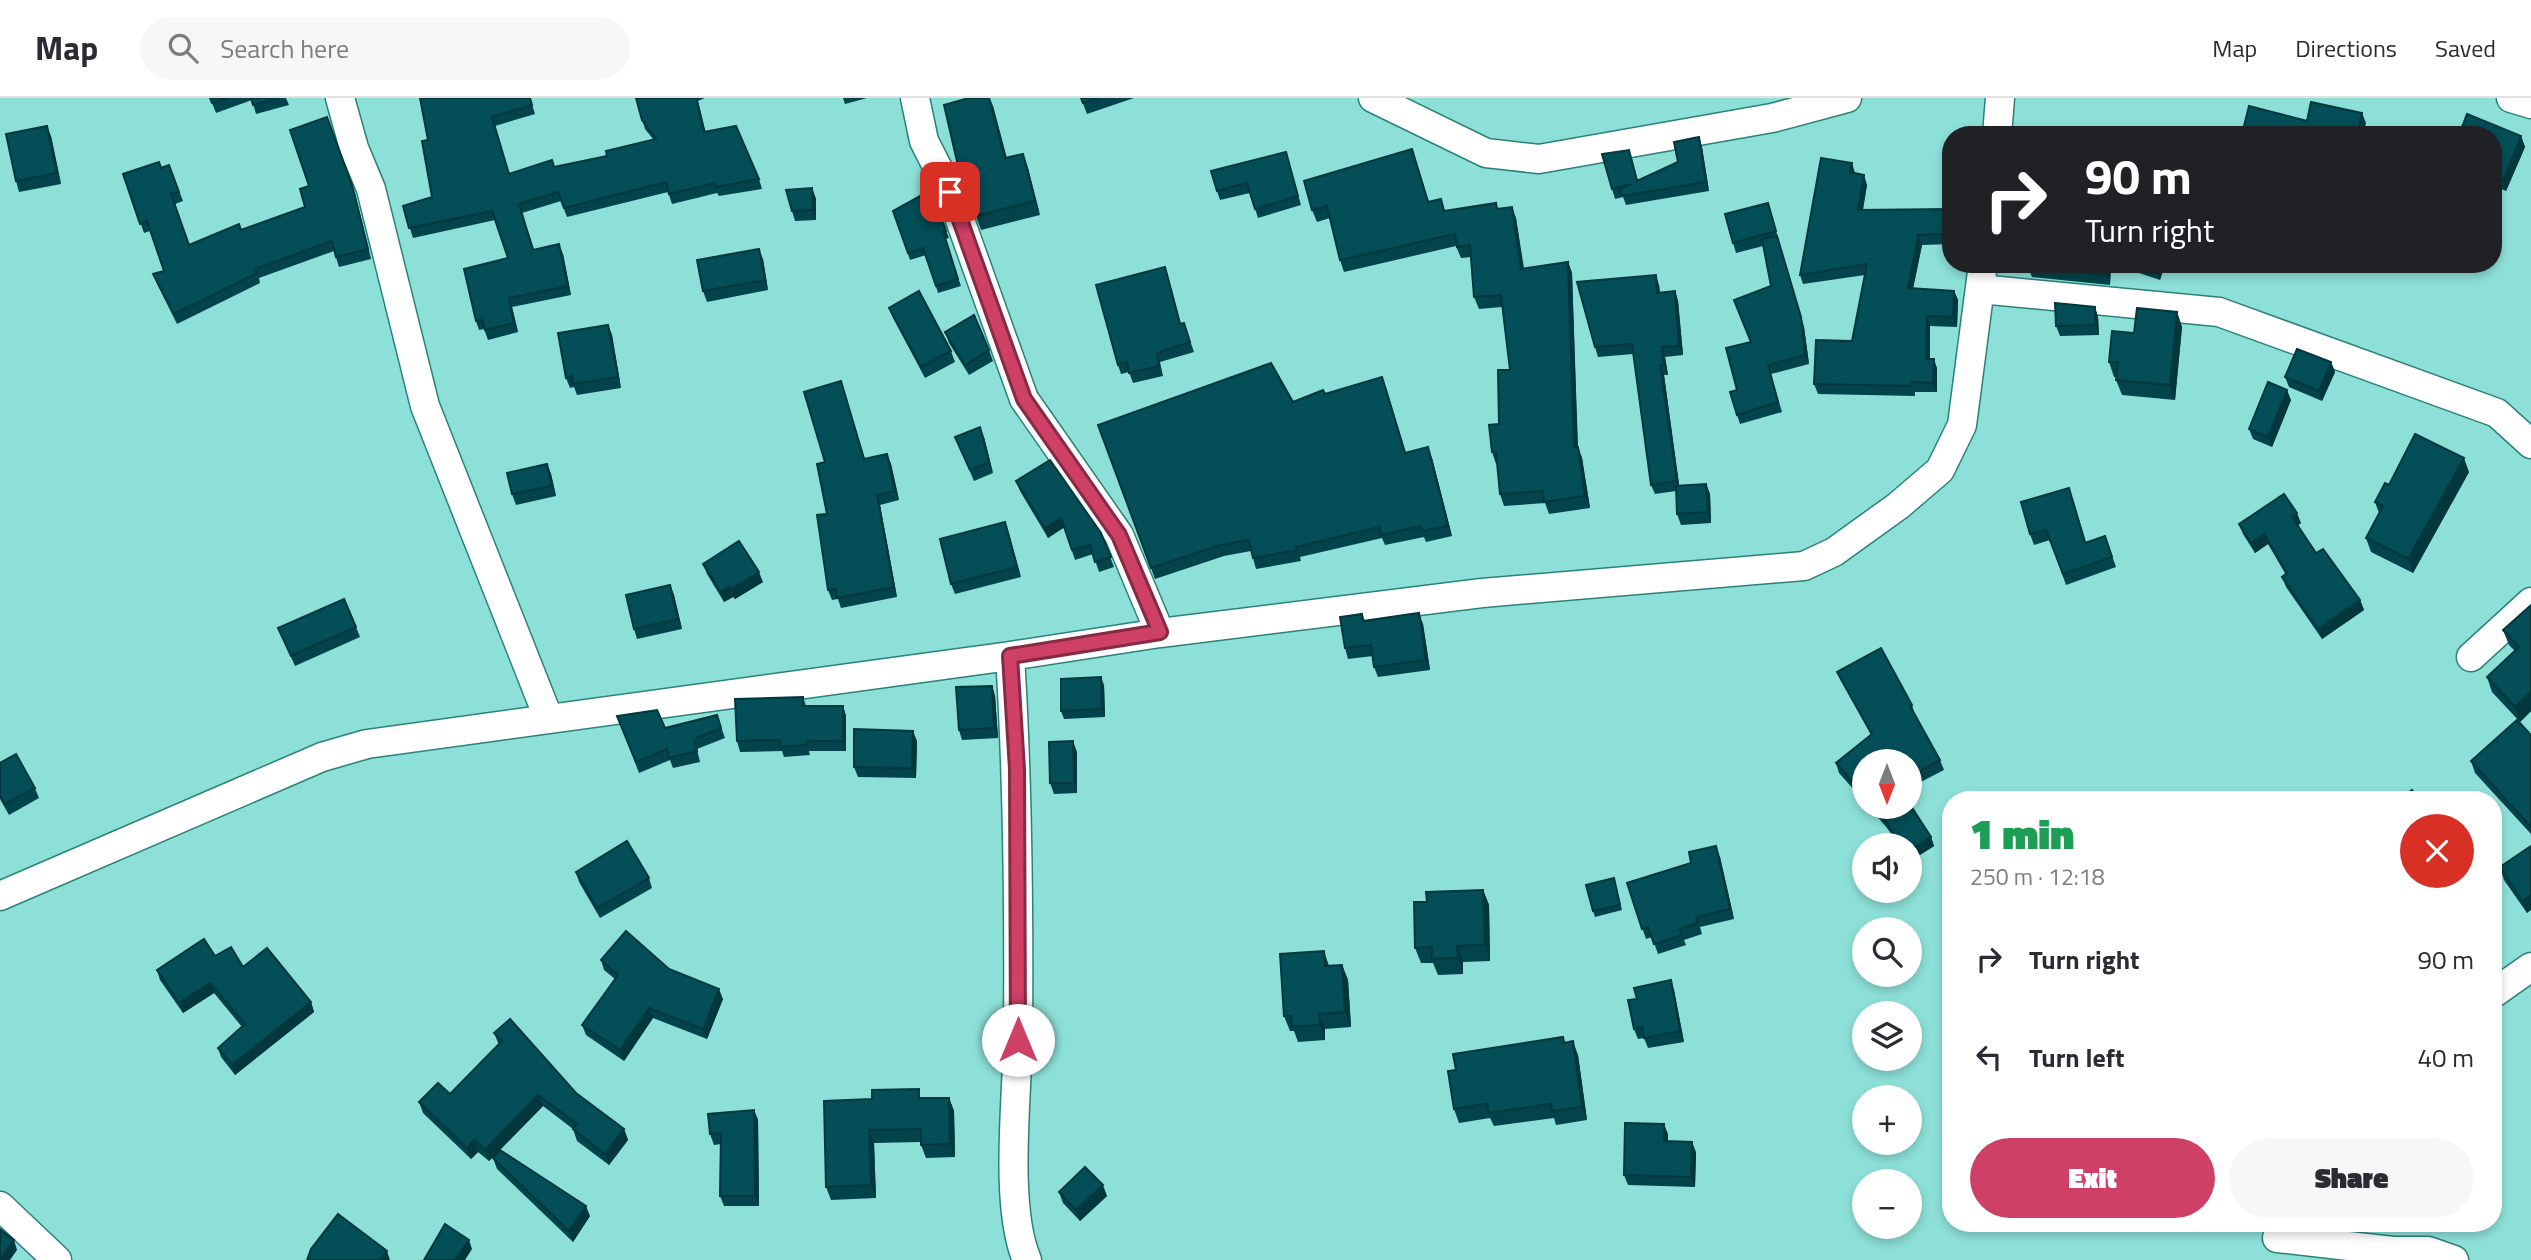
<!DOCTYPE html>
<meta charset="utf-8">
<style>
:root{--surface:#fff;--page:#f7f7f7;--text:#2b2b33;--muted:#7c7c81;--line:#e1e1e2;--accent:#cf4067}
body{margin:0;font-family:"Titillium Web",sans-serif;background:var(--page);color:var(--text);height:100vh;display:flex;flex-direction:column;font-size:26px;white-space:nowrap}
*{box-sizing:border-box;margin:0}
p{font-size:23px;color:var(--muted)}
.icon{flex:none;width:38px;height:38px;fill:none;stroke:currentColor;stroke-width:2;stroke-linecap:round;stroke-linejoin:round}
.map{position:relative;flex:1;overflow:hidden}
.side{position:absolute;left:1942px;top:693px;width:560px;height:441px;display:flex;flex-direction:column;background:var(--surface);border-radius:28px;box-shadow:0 4px 10px #0003}
.side>*{flex:none}
.top-card{position:absolute;left:1942px;top:28px;width:560px;height:147px;border-radius:28px;box-shadow:0 4px 10px #0003;background:#202124;color:#fff;overflow:hidden}
.needle{width:46px;rotate:180deg}
.buttons{position:absolute;left:1852px;top:651px;display:grid;gap:14px}
.buttons a{display:grid;place-items:center;width:70px;height:70px;border-radius:50%;background:var(--surface);box-shadow:0 4px 10px #0003;font-size:35px}
.pin{position:absolute;display:grid;place-items:center;width:60px;height:60px;color:#fff;margin:-30px;border-radius:14px;box-shadow:0 4px 10px #0006}
.me{position:absolute;width:77px;margin:-38px;rotate:0deg;stroke-linejoin:round;filter:drop-shadow(0 0 5px #0008)}
.turn{display:flex;align-items:center;gap:24px;height:147px;padding:0 28px;font-size:32px}
.turn .icon{width:91px;height:91px;stroke-width:2.5}
.turn b{display:block;font-size:49px;line-height:60px}
.round{display:grid;place-items:center;flex:none;width:74px;height:74px;border-radius:37px;background:var(--page)}
.summary{display:flex;align-items:center;justify-content:space-between;height:119px;padding:0 28px}
h1{font-size:42px;font-weight:800;line-height:52px;color:#1e9e55}
.cta{display:flex;gap:14px;margin-top:auto;padding:14px 28px}
.cta a{flex:1;height:80px;border-radius:42px;background:var(--accent);color:#fff;font-size:28px;font-weight:800;line-height:80px;text-align:center}
.cta a+a{background:var(--page);color:var(--text)}
ul{padding:0;list-style:none}
li{display:flex;align-items:center;gap:21px;height:98px;padding:0 28px}
li div{flex:1}
li b{display:block;font-size:26px}
li em{font-style:normal}
header{display:flex;align-items:center;gap:42px;box-sizing:border-box;height:98px;padding:0 35px;background:var(--surface);border-bottom:2px solid var(--line)}
header strong{font-size:33px}
nav{display:flex;gap:38px;margin-inline-start:auto;font-size:24px}
.search{width:490px;height:63px;background:var(--page);display:flex;align-items:center;gap:18px;box-sizing:border-box;padding:0 24px;border-radius:38px;color:var(--muted);font-size:26px}
.map>svg:first-child{display:block}
</style>
<header>
<strong>Map</strong>
<div class="search"><svg class="icon" aria-label="search" viewBox="0 0 24 24"><circle cx="10" cy="10" r="6"/><path d="M15 15l6 6"/></svg>Search here</div>
<nav><a>Map</a><a>Directions</a><a>Saved</a></nav>
</header>
<div class="map">
<svg width="2531" height="1162" viewBox="0 0 2531 1162">
<rect width="100%" height="100%" fill="#8de0d8"/>
<g fill="none" stroke-linecap="round" stroke-linejoin="round">
<!-- minor casing -->
<g stroke="#2a827b" stroke-width="31">
<path id="minor" d="M340 0 354 50 371 91 425 308 548 619
M915 0 924 43 950 94 1024 301 1119 437 1160 535
M1373 0 1486 55 1539 61 1772 20 1847 0
M2511 0 2531 6
M1997 37 2000 0
M1980 191 2219 214 2497 315 2531 346
M1010 558C1018 686 1019 813 1018 940 1017 1000 1004 1109 1027 1162
M2471 559 2531 504
M0 798 322 659 367 646 1010 558 1160 535 1482 495 1804 468 1834 454 1898 408 1940 372 1962 327 1983 166
M2494 895 2531 869
M0 1108 57 1162
M2277 1140 2393 1153H2428L2454 1162"/>
</g>
<!-- minor -->
<use href="#minor" stroke="#fff" stroke-width="28"/>
</g>
<!-- wall -->
<path fill="#03434b" d="M210 0H286L289 7 256 16 252 2 216 15Z
M420 0H530L535 16 495 28 509 76 554 69 607 58 653 41 645 31 636 0H705L698 3 705 34 759 81 762 91 719 98 717 95 672 106 668 94 567 119 561 103 522 115 534 151 563 156 571 197 512 209 518 234 488 242 484 231 479 232 476 223 508 160 495 122 413 140 403 108 432 99 428 42Z
M843 0H867L845 6Z
M1081 0H1134L1087 16Z
M993 8 1007 60 1023 56 1028 70 1040 117 981 132 959 72Z
M327 19 355 96 371 161 339 169 334 153 259 180 260 185 177 226 157 186 153 176 164 173 150 133 144 135 123 76 161 70 169 67 183 103 175 106 189 147 241 132 305 109Z
M2494 37 2521 38 2525 49 2506 93 2494 88Z
M51 38 61 86 19 94 16 83Z
M1699 39 1702 49 1709 93 1626 107 1623 99 1615 101 1612 91 1632 61 1638 83 1678 64Z
M1286 54 1301 107 1258 120 1250 95 1220 102 1217 93Z
M1416 63 1429 104 1441 101 1445 113 1498 111 1516 120 1524 170 1568 164 1572 175 1578 349 1582 360 1590 410 1549 416 1545 405 1504 408 1500 396 1497 366H1496L1492 354 1499 326 1510 272 1502 209 1479 211 1474 199 1471 159 1461 160 1456 148 1344 174 1340 162 1330 120 1317 124 1312 112Z
M1855 75 1867 87 1863 112 1951 111V146L1922 147 1913 191 1954 193 1958 202 1957 229 1930 228V261L1937 270V294H1915V298L1818 296 1814 286 1852 243 1865 177 1803 186 1800 177Z
M812 90 816 101V122L795 123 792 113Z
M931 92 949 140 945 141 961 188 938 195 926 157 910 162 893 113Z
M1768 105 1804 229 1809 266 1771 276 1782 314 1740 326 1737 317V292L1750 244 1771 188 1763 148 1736 155 1733 145Z
M763 161 768 192 707 204 703 193Z
M2111 166 2110 187 2032 179 2028 169Z
M2112 166H2165L2160 182Z
M1168 178 1181 226 1184 225 1194 254 1160 264 1163 278 1133 285 1129 274 1121 276 1118 267Z
M1659 187 1660 195 1675 193 1678 203 1683 257 1665 259 1668 277H1664L1679 387 1706 386 1710 396 1711 425 1681 427 1677 416 1676 393 1655 396 1651 387 1633 256 1598 259 1595 249Z
M2095 209 2098 219 2099 237 2060 238 2056 228Z
M889 210 951 253 955 264 925 280 893 220Z
M2177 214 2182 229 2175 302 2122 297 2116 282V279H2114L2109 264 2134 235Z
M608 227 612 237 621 290 577 297 574 289 570 290 566 280Z
M945 234 989 252 993 263 969 277 949 245Z
M2331 264 2335 274 2322 303 2289 289 2285 279Z
M1386 289 1406 355 1432 360 1452 438 1426 444 1424 439 1385 447 1382 440 1300 459 1301 463 1256 471 1251 453 1224 458 1155 481 1098 327 1293 304 1325 296Z
M844 293 865 361 887 356 891 366 899 402 880 407 897 499 841 510 838 501 832 502 828 492 825 364Z
M2291 302 2272 349 2253 341 2249 331Z
M955 339H984L993 375 974 383Z
M547 366 551 376 556 398 516 407 512 396Z
M2469 374 2413 475 2371 454 2366 440 2379 415 2375 404 2389 387Z
M1016 383 1101 435 1114 469 1099 474 1093 456 1075 462 1064 429 1048 440 1020 393Z
M2073 401 2086 444 2105 438 2116 469 2066 487 2050 442 2034 447 2030 436Z
M1005 424 1021 479 955 496 951 486Z
M2301 425 2298 427 2316 455 2360 502 2364 512 2322 541 2286 489 2282 479 2286 477 2268 446 2255 455 2243 436 2239 426Z
M703 466 763 484 735 501 733 499 724 504 707 476Z
M670 487 674 497 682 531 637 541 634 531Z
M2531 507V613L2520 624 2492 594 2487 579 2515 553 2509 547 2503 532Z
M1362 516 1365 523 1423 526 1430 572 1378 579 1374 569 1373 558 1348 561 1345 550Z
M356 529 360 539 295 568 278 530Z
M1837 574 1912 607 1915 617 1940 662 1944 672 1909 690V663H1864V703L1839 675 1836 665 1871 637 1841 583Z
M1104 587 1105 619 1064 621 1061 613Z
M992 588 995 598 998 640 962 642 959 632Z
M803 599 806 608H843L846 618V653H809L810 657 784 659 782 653 740 654 737 643Z
M717 617 725 640 697 651 700 664 673 670 670 662 639 675 617 618 665 630Z
M2531 637V736L2475 675 2471 663Z
M917 643 916 680 858 679 854 669Z
M1077 654V695L1054 696 1050 685Z
M0 665 35 690 39 700 9 717 0 701Z
M1869 709H1909L1931 739 1934 748 1909 764V747H1899L1887 730Z
M2531 748 2527 815 2504 782 2500 769Z
M1720 759 1734 821 1700 829 1702 836 1684 842 1686 847 1658 856 1652 839 1646 841 1627 785Z
M576 774 649 780 652 790 600 820 579 784Z
M1614 780 1622 812 1595 819 1593 813Z
M1483 792 1489 807 1490 863 1463 864V876L1438 877 1433 865H1421L1415 850 1427 804Z
M215 858 243 869 311 904 314 914 235 977 221 959 218 950 242 929 214 895 183 915 160 882 157 872Z
M601 862 669 871 723 901 707 941 653 920 624 963 586 937 582 927 615 881 604 872Z
M1329 867H1342L1348 882 1351 929 1325 931V942L1298 944 1294 933H1290L1284 918Z
M1674 892 1684 944 1648 950 1644 940 1638 941 1634 931Z
M494 935 624 1031 628 1042 609 1067 577 1043 573 1031 543 1008 500 1052 590 1118 573 1144 497 1071 493 1060 498 1054 489 1063 478 1054 471 1061 423 1015 419 1004 450 996 499 947Z
M1563 939 1565 944 1578 957 1587 1022 1556 1027 1554 1020 1494 1028 1490 1020 1459 1025 1454 1011 1456 972Z
M949 1000 954 1013 955 1059 926 1060 921 1047V1044L874 1045 876 1100 831 1102 826 1089 824 1003Z
M754 1012 758 1022 759 1108H724L720 1098 721 1046 714 1047 710 1036Z
M1668 1036V1043L1696 1054 1695 1089 1628 1087 1624 1077Z
M1059 1094 1107 1098 1080 1123 1063 1105Z"/>
<!-- shaded-wall -->
<path fill="#02373d" d="M696 0 698 3 708 43 704 34Z
M990 0 993 8 1010 74 1005 60Z
M2362 15 2366 25 2363 37H2357Z
M47 28 51 38 61 86 57 75Z
M2521 38 2525 49 2506 93 2503 83Z
M1699 39 1702 49 1709 93 1706 84Z
M1023 56 1028 70 1040 117 1035 103Z
M1852 65 1855 75 1850 74Z
M1864 77 1867 87 1861 121 1858 112Z
M352 87 355 96 371 161 368 151Z
M812 90 816 101V122L813 112Z
M1512 109 1516 120 1525 183 1521 171Z
M1918 137 1922 147 1911 200 1908 190Z
M1777 138 1804 229 1809 266 1805 257Z
M559 146 563 156 571 197 568 188Z
M759 151 763 161 768 192 765 182Z
M1568 164 1572 175 1578 361 1574 349Z
M2107 166H2111L2110 187 2107 176Z
M2158 166H2165L2160 182 2156 172Z
M1656 177 1659 187 1661 205 1657 195Z
M1675 193 1678 203 1683 257 1679 248Z
M1954 193 1958 202 1957 229 1953 219Z
M509 200 512 209 518 234 514 225Z
M2095 209 2098 219 2099 237 2095 227Z
M2177 214 2182 229 2175 302 2170 287Z
M1927 218 1930 228 1929 270 1926 261Z
M608 227 612 237 621 290 618 279Z
M1662 249 1665 259 1668 277 1664 267Z
M1934 261 1937 270V294L1933 285Z
M2331 264 2335 274 2322 303 2319 293Z
M1660 267 1664 277 1680 393 1677 383Z
M2287 292 2291 302 2272 349 2268 339Z
M980 329 984 339 993 375 989 364Z
M1428 349 1432 360 1452 438 1448 428Z
M1578 349 1582 360 1590 410 1585 398Z
M887 356 891 366 899 402 895 393Z
M2464 360 2469 374 2413 475 2408 461Z
M547 366 551 376 556 398 552 388Z
M1706 386 1710 396 1711 425 1708 414Z
M877 397 880 407 897 499 894 489Z
M2297 415 2301 425 2296 429 2292 419Z
M1061 420 1065 429 1048 440 1045 430Z
M1005 424 1009 435 1021 479 1017 469Z
M2264 436 2268 446 2255 455 2251 445Z
M759 474 763 484 735 501 731 491Z
M670 487 674 497 682 531 678 521Z
M729 488 733 499 724 504 721 494Z
M2360 502 2364 512 2322 541 2318 531Z
M1419 515 1423 526 1430 572 1426 562Z
M1101 579 1104 587 1105 619 1102 611Z
M992 588 995 598 998 640 994 630Z
M2531 594V613L2520 624 2515 609Z
M843 608 846 618V653L843 643Z
M913 633 917 643 916 680 912 670Z
M1073 643 1077 654V695L1074 685Z
M1931 739 1934 748 1909 764V752Z
M1716 748 1720 759 1734 821 1730 811Z
M1483 792 1489 807 1490 863 1485 847Z
M2531 797V812L2527 815 2522 803Z
M1457 848 1463 864V876L1458 860Z
M1324 853 1329 868H1325Z
M1342 867 1348 882 1351 929 1345 914Z
M1671 882 1674 892 1684 944 1680 933Z
M210 885 214 895 183 915 179 905Z
M719 891 723 901 707 941 703 931Z
M311 904 314 914 235 977 232 967Z
M649 910 653 920 624 963 620 952Z
M1319 916 1325 931V942L1320 927Z
M1573 943 1578 957 1587 1022 1582 1009Z
M538 997 543 1008 489 1063 485 1052Z
M949 1000 954 1013 955 1059 950 1046Z
M754 1012 758 1022 759 1108 755 1098Z
M1664 1026 1668 1036V1054L1664 1043Z
M624 1031 628 1042 609 1067 605 1056Z
M869 1032 874 1045 876 1100 871 1087Z
M474 1042 478 1054 471 1061 467 1050Z
M1692 1044 1696 1054 1695 1089 1691 1079Z
M1103 1087 1107 1098 1080 1123 1076 1112Z
M586 1108 590 1118 573 1144 569 1133Z
M14 1142 17 1152 10 1162H0Z
M469 1142 472 1151 465 1162H455Z
M387 1153 390 1162H380Z"/>
<!-- building -->
<path fill="#034e57" stroke="#02373d" stroke-width="2" d="M210 0H228L212 5Z
M251 0H278L253 7Z
M420 0H530L532 7 492 19 509 76 552 62 554 69 607 58 606 53 656 41 642 22 636 0H696L704 34 736 28 759 81 715 89V85L669 96 666 84 564 110 558 94 519 106 533 152 559 146 568 188 509 200 514 225 485 232 482 221 476 223 464 171 508 160 492 113 409 130 403 108 432 99 422 43 428 42Z
M969 0H989L1005 60 1023 56 1035 103 976 118 959 72 944 7Z
M1081 0H1099L1083 5Z
M2311 4 2362 15 2357 37 2242 36 2249 8 2307 23Z
M2467 16 2521 38 2503 83 2494 79V37H2459Z
M327 19 352 87 368 151 336 159 332 143 255 171 257 175 174 216 153 176 164 173 147 123 140 126 123 76 159 64 161 70 169 67 179 94 171 96 189 147 239 126 241 132 305 109 300 91 309 88 290 32Z
M47 28 57 75 16 83 6 36Z
M1699 39 1706 84 1622 98 1620 91 1631 86 1612 91 1602 56 1629 52 1637 83 1678 64 1674 44Z
M1412 51 1428 104 1441 101 1444 113 1496 105 1497 111 1512 109 1521 171 1568 164 1574 349H1578L1585 398 1544 404 1543 393 1500 396 1496 354H1492L1489 327 1499 326 1498 272H1510L1501 197 1474 199 1470 147 1457 149 1455 136 1340 162 1327 108 1312 112 1304 83Z
M1286 54 1298 98 1255 111 1247 85 1217 93 1211 73Z
M1821 60 1852 65 1850 74 1864 77 1858 112 1951 111V136L1918 137 1908 190 1954 193 1953 219 1927 218 1926 261H1934L1933 285 1912 284 1911 288 1814 286 1816 242 1852 243 1867 166 1800 177Z
M812 90 813 112 792 113 786 92Z
M931 92 946 133H943L958 181 936 188 923 150 908 155 893 113Z
M1768 105 1776 133 1733 145 1725 116Z
M1777 138 1801 219 1805 257 1768 267 1778 304 1737 317 1730 294 1737 292 1726 250 1751 244 1734 202 1771 188 1762 141Z
M759 151 765 182 703 193 697 162Z
M2028 166H2107V176L2028 169Z
M2140 166H2158L2156 172Z
M1165 169 1180 226 1184 225 1190 244 1157 255 1159 268 1129 275 1127 264 1118 267 1096 187Z
M1656 177 1657 195 1675 193 1679 248 1662 249 1664 267H1660L1677 383 1651 387 1632 246 1595 249 1577 184Z
M919 193 951 253 921 269 889 210Z
M2055 205 2095 209V227L2056 228Z
M2137 210 2177 214 2170 287 2116 282 2118 264H2109L2112 233 2134 235Z
M974 217 989 252 965 267 945 234Z
M608 227 618 279 573 286 572 278 566 280 558 235Z
M2297 251 2331 264 2319 293 2285 279Z
M1271 265 1293 304 1323 292 1325 296 1382 279 1405 355 1428 349 1448 428 1422 433 1421 428 1381 437 1380 429 1296 449 1297 452 1253 460 1249 442 1220 447 1151 470 1098 327Z
M841 283 864 361 887 356 895 393 877 397 894 489 837 500 836 491 828 492 817 417 827 416 817 366 825 364 804 294Z
M2268 284 2287 292 2268 339 2249 331Z
M980 329 989 364 970 372 955 339Z
M2415 336 2464 360 2408 461 2366 440 2383 408 2375 404 2385 385 2389 387Z
M1050 362 1101 435 1111 459 1095 464 1090 447 1072 452 1061 420 1045 430 1016 383Z
M547 366 552 388 512 396 507 375Z
M1706 386 1708 414 1677 416 1676 388Z
M2069 390 2085 445 2105 438 2112 459 2063 476 2046 432 2030 436 2021 404Z
M2284 396 2297 415 2292 419 2316 455 2323 451 2360 502 2318 531 2282 479 2287 475 2264 436 2251 445 2239 426Z
M1005 424 1017 469 951 486 940 441Z
M739 443 759 474 731 491 729 488 721 494 703 466Z
M670 487 678 521 634 531 626 497Z
M344 501 356 529 291 558 278 530Z
M2531 507V594L2515 609 2487 579 2519 549 2503 532Z
M1419 515 1426 562 1374 569 1371 547 1345 550 1340 519 1362 516 1363 523Z
M1881 550 1912 607 1910 608 1940 662 1909 679V663H1864V697L1836 665 1872 636 1837 574Z
M1101 579 1102 611 1061 613V581Z
M992 588 994 630 959 632 956 589Z
M803 599V608H843V643H806V647L781 649 780 642 737 643 735 601Z
M657 612 665 630 717 617 721 630 694 641 697 653 669 660 667 651 636 664 617 618Z
M2517 622 2531 637V729L2471 663Z
M854 631 913 633 912 670 854 669Z
M1073 643 1074 685H1050L1049 644Z
M16 656 35 690 5 706 0 697V665Z
M2412 692 2420 702H2399Z
M2426 697 2430 702H2420Z
M1909 705 1931 739 1909 752V747H1901L1884 720 1874 709H1909Z
M627 743 649 780 597 810 576 774Z
M1716 748 1730 811 1696 819 1698 825 1680 831 1682 837 1654 846 1648 829 1642 831 1627 785 1691 765 1689 754Z
M2531 748V797L2522 803 2500 769Z
M1614 780 1620 807 1593 813 1586 787Z
M1483 792 1485 847 1457 848 1458 860 1432 861V849L1415 850 1414 804H1427L1426 794Z
M626 833 669 871 719 891 703 931 649 910 620 952 582 927 618 877 601 862Z
M204 841 215 858 231 849 243 869 267 850 311 904 232 967 218 950 245 926 210 885 179 905 157 872Z
M1324 853 1325 868 1342 867 1345 914 1319 916 1320 927 1292 929 1291 918H1284L1280 856Z
M1671 882 1680 933 1644 940 1642 929 1634 931 1628 902 1637 901 1634 890Z
M510 921 576 995 624 1031 605 1056 573 1031 577 1026 538 997 485 1052 474 1042 467 1050 419 1004 438 985 450 996 502 943 494 935Z
M1563 939 1564 945 1573 943 1582 1009 1552 1013 1551 1006 1489 1015 1487 1006 1454 1011 1448 973 1456 972 1453 956Z
M919 991V1000H949L950 1046 921 1047V1031L869 1032 871 1087 826 1089 824 1003 872 1001V992Z
M754 1012 755 1098H720L721 1035 710 1036 708 1016Z
M1625 1025 1664 1026V1043L1692 1044 1691 1079 1624 1077Z
M500 1052 586 1108 569 1133 493 1060Z
M1085 1069 1103 1087 1076 1112 1059 1094Z
M338 1116 387 1153 380 1162H307L311 1151Z
M445 1126 469 1142 455 1162H424Z
M0 1131 14 1142 0 1161Z"/>
<g fill="none" stroke-linecap="round" stroke-linejoin="round">
<!-- route casing -->
<g stroke="#872a43" stroke-width="18">
<path id="route" d="M950 94 1024 301 1119 437 1160 534 1010 558 1017 671 1018 942"/>
</g>
<!-- route -->
<use href="#route" stroke="#cf4067" stroke-width="12"/>
</g>
</svg>
<div class="buttons">
<a><svg class="needle" viewBox="-14 -14 28 28"><path d="M0-13l5 13h-10z" fill="#e53935"/><path d="M0 13l5-13h-10z" fill="#7c7c81"/></svg></a>
<a><svg class="icon" aria-label="sound" viewBox="0 0 24 24"><path d="M4 9h4l5-4v14l-5-4H4zM17 9q2 3 0 6"/></svg></a>
<a><svg class="icon" aria-label="search" viewBox="0 0 24 24"><circle cx="10" cy="10" r="6"/><path d="M15 15l6 6"/></svg></a>
<a><svg class="icon" aria-label="layers" viewBox="0 0 24 24"><path d="M12 4l9 5-9 5-9-5zM3 14l9 5 9-5"/></svg></a>
<a>+</a>
<a>−</a>
</div>
<div class="pin" style="left:950px;top:94px;background:#d93025"><svg class="icon" aria-label="arrive" viewBox="0 0 24 24"><path d="M6 21V4h12l-3 4 3 4H6"/></svg></div>
<svg class="me" style="left:1018px;top:942px" viewBox="-20 -20 40 40"><circle r="19" fill="#fff"/><path d="M0-13L10 11 0 6-10 11z" fill="#cf4067"/></svg>
<div class="top-card">
<div class="turn"><svg class="icon" aria-label="right" viewBox="0 0 24 24"><path d="M7 20v-9h11M14 6l5 5-5 5"/></svg><div><b>90 m</b>Turn right</div></div>
</div>
<section class="side">
<div class="summary"><div><h1>1 min</h1><p>250 m · 12:18</p></div><a class="round" style="background:#d93025;color:#fff"><svg class="icon" aria-label="close" viewBox="0 0 24 24"><path d="M6 6l12 12M18 6L6 18"/></svg></a></div>
<ul>
<li><svg class="icon" aria-label="right" viewBox="0 0 24 24"><path d="M7 20v-9h11M14 6l5 5-5 5"/></svg><div><b>Turn right</b></div><em>90 m</em></li>
<li><svg class="icon" aria-label="left" viewBox="0 0 24 24"><path d="M17 20v-9H6M10 6l-5 5 5 5"/></svg><div><b>Turn left</b></div><em>40 m</em></li>
</ul>
<div class="cta"><a>Exit</a><a>Share</a></div>
</section>
</div>
